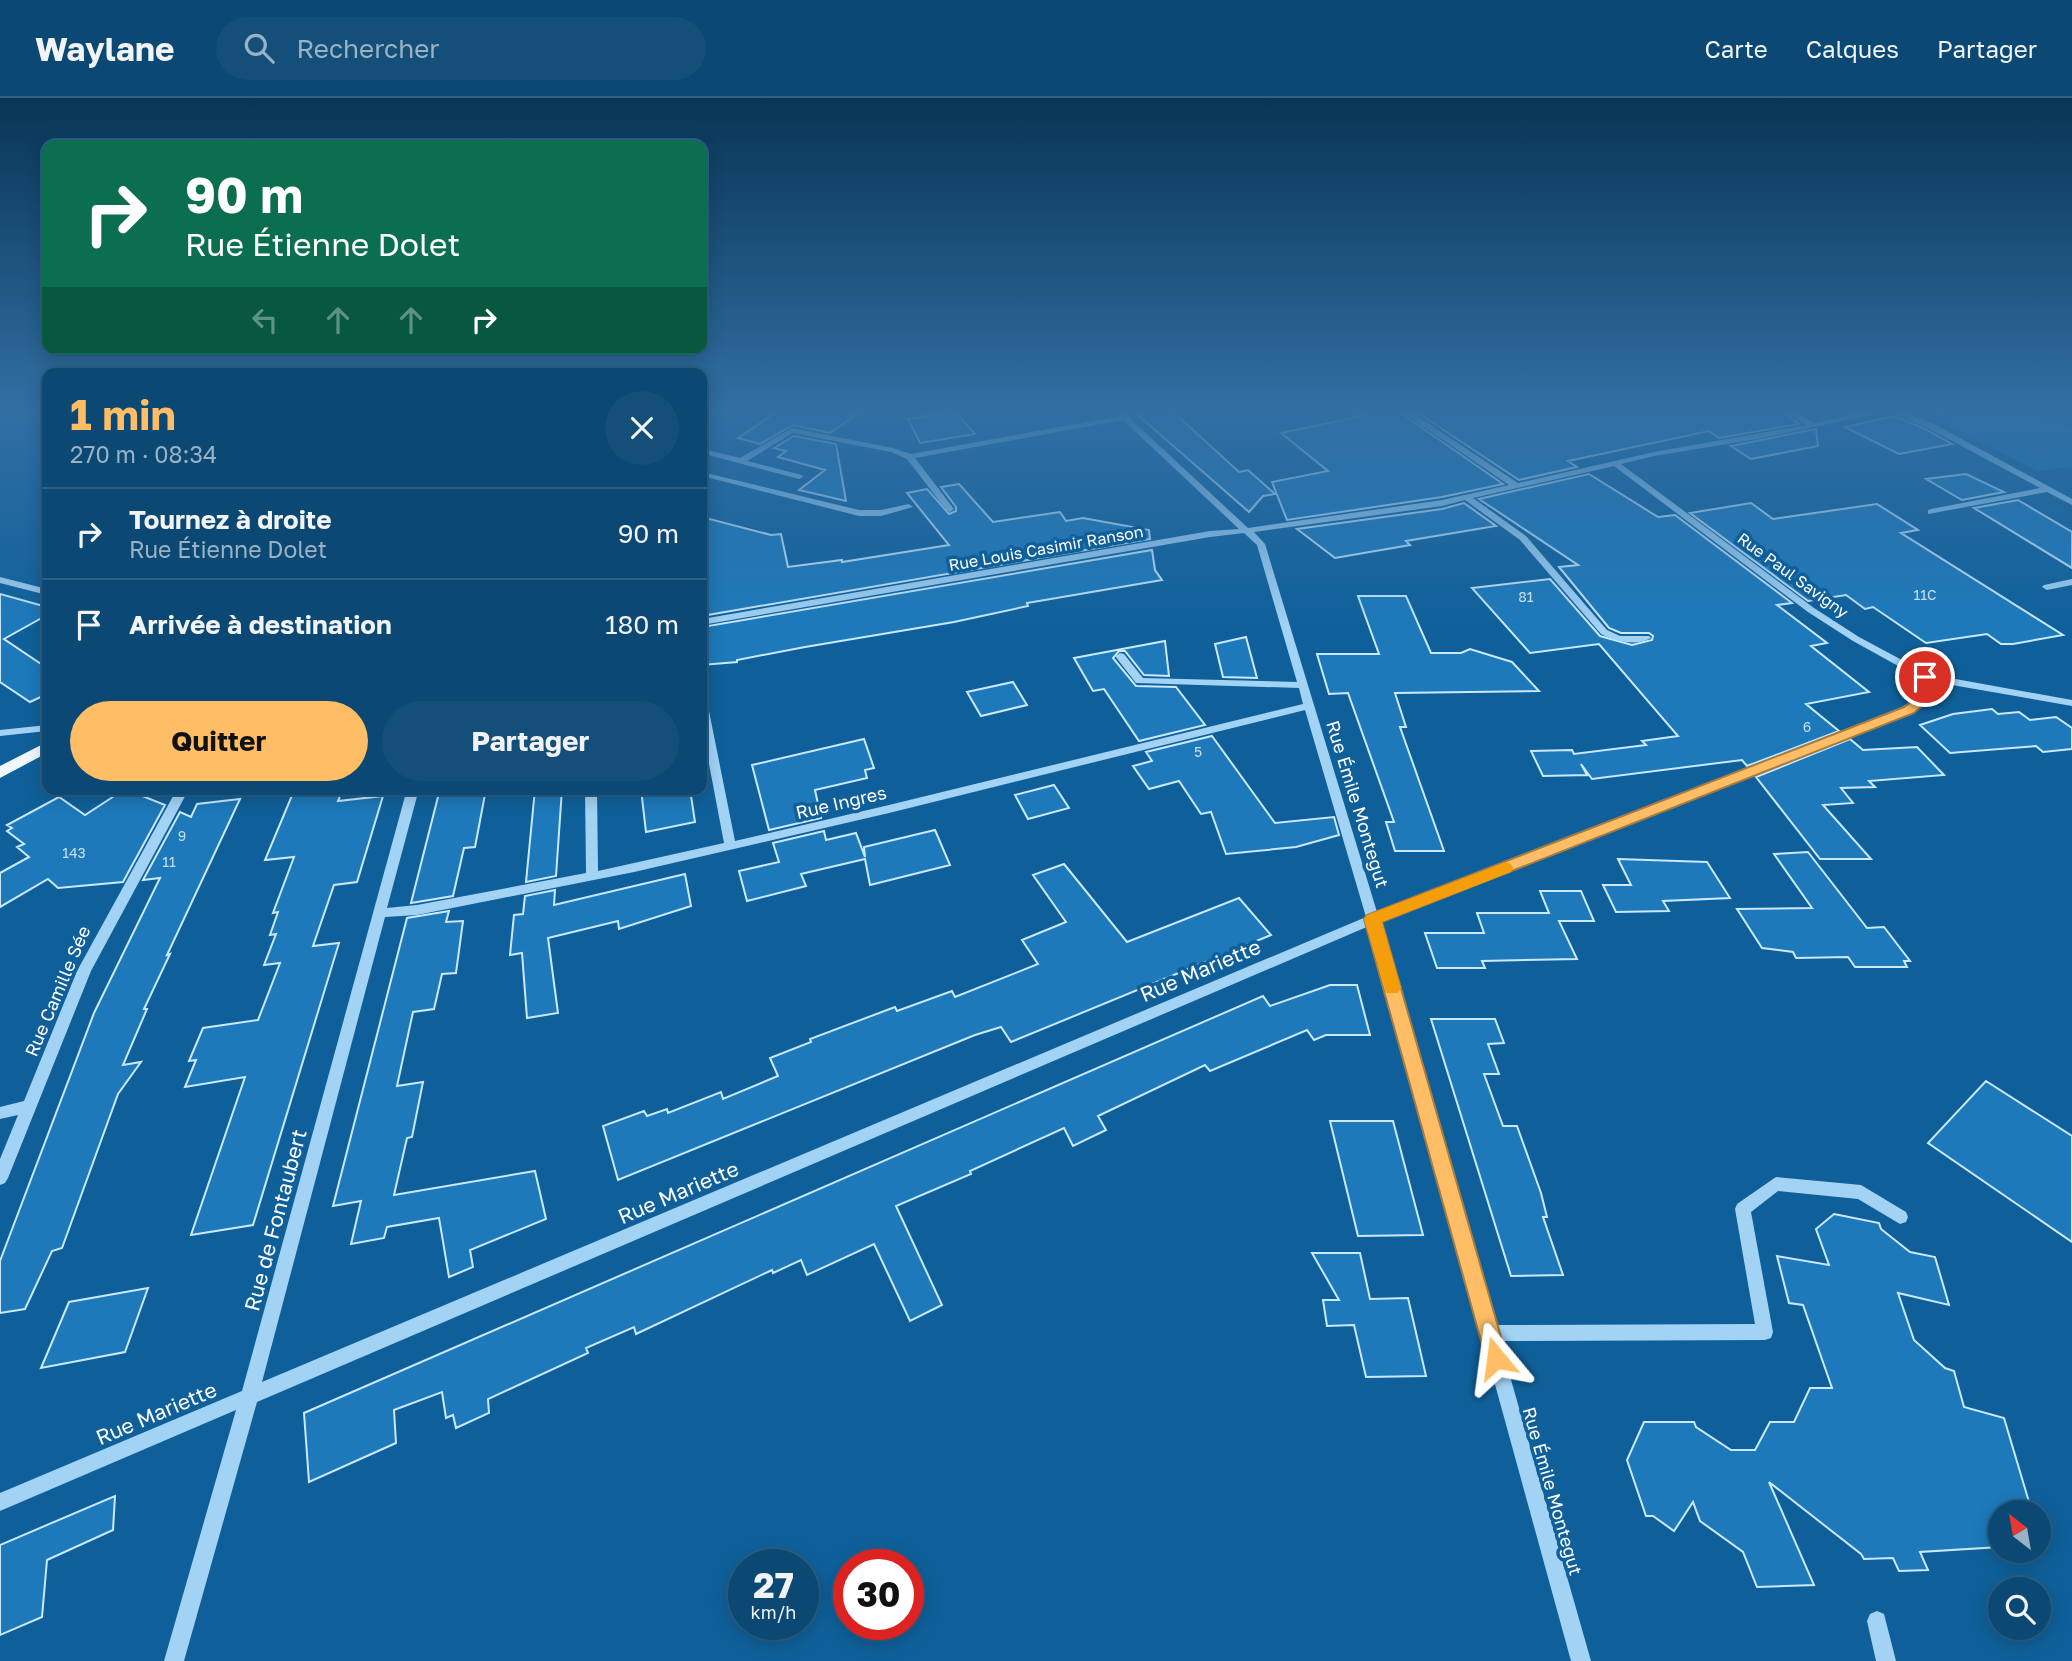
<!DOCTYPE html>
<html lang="fr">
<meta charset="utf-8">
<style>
:root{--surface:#0b4874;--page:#144f79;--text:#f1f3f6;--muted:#9ab2c5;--line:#2b6086;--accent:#ffbd65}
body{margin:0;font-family:"Golos Text",sans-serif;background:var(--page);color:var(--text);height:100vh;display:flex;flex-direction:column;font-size:26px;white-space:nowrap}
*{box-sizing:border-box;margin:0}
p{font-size:23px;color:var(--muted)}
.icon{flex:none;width:38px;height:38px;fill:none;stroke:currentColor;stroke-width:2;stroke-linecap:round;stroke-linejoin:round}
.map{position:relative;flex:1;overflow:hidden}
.panel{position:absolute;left:42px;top:270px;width:665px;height:427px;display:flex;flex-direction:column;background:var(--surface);border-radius:14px;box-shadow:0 4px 18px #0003,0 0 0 2px var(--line)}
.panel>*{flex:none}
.hud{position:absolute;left:42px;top:42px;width:665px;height:214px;border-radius:14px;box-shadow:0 4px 18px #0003,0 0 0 2px var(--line);background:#0b6e4f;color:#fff;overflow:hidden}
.needle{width:46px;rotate:329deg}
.tools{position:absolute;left:1988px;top:1402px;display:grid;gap:14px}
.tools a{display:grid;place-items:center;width:63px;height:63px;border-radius:50%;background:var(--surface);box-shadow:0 4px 18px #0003,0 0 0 2px var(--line);font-size:35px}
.speed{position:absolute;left:728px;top:1451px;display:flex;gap:14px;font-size:35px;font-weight:700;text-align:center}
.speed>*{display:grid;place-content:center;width:91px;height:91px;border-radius:50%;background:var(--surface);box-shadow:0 4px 18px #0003,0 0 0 2px var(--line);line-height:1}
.speed small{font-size:18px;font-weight:400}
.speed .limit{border:10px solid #d22;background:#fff;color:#111}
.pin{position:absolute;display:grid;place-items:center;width:60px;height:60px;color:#fff;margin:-30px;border:4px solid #fff;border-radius:50%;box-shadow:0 2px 7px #0007}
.me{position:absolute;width:77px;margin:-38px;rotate:344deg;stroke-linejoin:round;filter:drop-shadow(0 0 5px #0008)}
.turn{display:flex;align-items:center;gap:24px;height:147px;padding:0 28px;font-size:32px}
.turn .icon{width:91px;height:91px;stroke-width:2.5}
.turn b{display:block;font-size:49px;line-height:60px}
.lanes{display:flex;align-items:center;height:66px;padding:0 28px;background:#0003;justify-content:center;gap:35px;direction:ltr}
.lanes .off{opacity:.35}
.round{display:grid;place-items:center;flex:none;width:74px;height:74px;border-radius:37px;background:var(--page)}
.summary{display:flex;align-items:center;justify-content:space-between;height:119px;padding:0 28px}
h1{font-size:42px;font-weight:700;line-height:52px;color:var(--accent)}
.primary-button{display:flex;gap:14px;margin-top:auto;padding:14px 28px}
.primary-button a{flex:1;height:80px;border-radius:42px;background:var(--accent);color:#111;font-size:28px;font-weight:700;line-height:80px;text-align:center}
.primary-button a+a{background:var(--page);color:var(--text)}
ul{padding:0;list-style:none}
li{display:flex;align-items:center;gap:21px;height:91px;padding:0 28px;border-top:2px solid var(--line)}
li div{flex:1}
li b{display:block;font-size:26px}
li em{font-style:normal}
header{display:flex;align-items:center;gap:42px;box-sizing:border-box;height:98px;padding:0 35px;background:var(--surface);border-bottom:2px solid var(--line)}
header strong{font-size:33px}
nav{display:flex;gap:38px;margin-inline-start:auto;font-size:24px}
.search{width:490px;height:63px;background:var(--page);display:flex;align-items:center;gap:18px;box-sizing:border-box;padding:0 24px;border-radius:38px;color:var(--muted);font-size:26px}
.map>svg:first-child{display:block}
</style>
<header>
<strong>Waylane</strong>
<div class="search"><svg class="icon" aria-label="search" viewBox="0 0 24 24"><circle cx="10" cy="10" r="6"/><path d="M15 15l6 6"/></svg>Rechercher</div>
<nav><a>Carte</a><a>Calques</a><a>Partager</a></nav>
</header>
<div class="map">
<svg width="2072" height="1563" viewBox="0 0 2072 1563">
<rect width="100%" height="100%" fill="#0f609a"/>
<!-- green -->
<path fill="#1774b5" d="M1981 314 1991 318 2035 316 2069 331 2072 336V369L2037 373 1937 321Z"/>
<!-- building -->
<path fill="#1d79ba" stroke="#cae9fe" stroke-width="2" d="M781 311H865L830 335 793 327 760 346 738 340Z
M1131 311H1170L1239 374 1248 372 1275 396 1263 398 1249 414Z
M1353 311H1395L1503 386 1442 399 1287 422 1272 384 1328 373 1281 335 1362 318Z
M1412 311H1779L1799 326 1719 340 1709 333 1568 363 1577 369 1519 382Z
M955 313 975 336 920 345 908 321Z
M1894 318 1925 331 1952 346 1899 356 1845 329Z
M1816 331 1818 348 1751 361 1731 348Z
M794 338 836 346 846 403 799 392 825 372 778 359 786 353 774 350Z
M1589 376 1658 419 1675 417 1792 505 1777 507 1827 545 1811 548 1869 594 1806 606 1839 633 1747 668 1742 662 1592 681 1581 666 1587 677 1543 678 1531 653 1572 652 1574 656 1646 647 1642 643 1678 638 1599 546 1530 555 1472 490 1550 481 1600 538 1632 547 1652 542 1653 538 1649 535H1621L1609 530 1559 469 1578 467 1479 401Z
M1966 376 2004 394 1962 402 1926 381Z
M959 386 993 424 1060 414 1066 423 1083 420 1149 432 1150 441 702 518V419L771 437 781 436 788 469 842 462V464L949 447 907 395 927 391 949 416 956 413V409L941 389Z
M2018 402 2072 434V470L1974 410Z
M1464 405 1496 428 1406 443 1410 447 1335 460 1297 431 1442 411Z
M1751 405 1773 421 1877 406 1918 432 1901 435 2063 537 2013 546H2001L1987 536 1926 545 1873 509 1865 511 1846 497 1808 503 1690 415Z
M1152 452 1155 472 1162 482 1027 505 1028 508 954 524 805 549 737 562V564L702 567V529Z
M0 496 47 509V517L4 541 47 570V596L30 604 0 584Z
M1358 498H1406L1431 555H1461L1470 551 1512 564 1539 593 1395 595 1406 629H1400L1444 753H1395L1386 724H1394L1348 595 1329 596 1317 556H1379Z
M1246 539 1257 580 1223 579 1215 546Z
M1165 543 1169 578 1144 577 1125 553H1119L1113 560 1136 588 1176 589 1205 627 1139 643 1104 591 1093 593 1074 560Z
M1013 584 1027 607 981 618 967 594Z
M1992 611 1998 616 2019 614 2030 622 2056 619 2072 630V651L2043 654 2036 648 1950 655 1920 627 1953 616Z
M1212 638 1275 725 1334 719 1339 737 1296 749 1226 756 1211 714 1201 716 1179 683 1149 691 1133 668 1152 663 1146 654Z
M864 641 874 670 865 672 867 680 815 692 821 720 769 732 752 667Z
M1850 641 1863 652 1917 649 1944 677 1869 683 1875 689 1841 690 1853 705 1823 707 1871 761H1820L1756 679Z
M1054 687 1069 710 1028 721 1015 697Z
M125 691 165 707 123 784 58 790 48 781 0 809V775L29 759 17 749 24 746 7 733 12 730 7 727 59 699 85 717Z
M323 691H343L338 703 383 698 357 784 334 787 313 848 339 845 253 1127 191 1137 245 979 185 989 196 962 189 963 203 930 258 922 280 865 264 867 276 836 270 837 278 814 273 815 294 759 265 762 293 695Z
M440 691H486L475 749 464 750 453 798 411 805Z
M535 691H562L556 778 526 784Z
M641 691H690L695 724 646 734Z
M240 701 167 857 170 856 144 911H147L123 967 141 964 118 996 62 1150 52 1153 25 1211 0 1215V1163L94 915 160 780 143 782 180 714 191 719 197 706Z
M935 732 950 767 870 787 865 761 801 776 806 788 747 803 739 773 779 764 773 745 824 733 826 742 856 735 865 759 864 749Z
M1808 754 1867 830 1884 829 1910 863H1904L1907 869H1855L1848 859 1796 860 1793 854 1762 850 1737 811 1812 810 1774 756Z
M1618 761 1707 764 1730 800 1663 803 1669 813 1616 814 1603 787H1631Z
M1064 766 1127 844 1239 800 1271 837 1011 944 1001 929 975 937 618 1082 603 1028 644 1013 647 1018 667 1011 668 1015 721 994 723 1001 778 978 770 960 811 944 810 941 895 909 897 913 952 893 955 899 1038 866 1022 842 1066 824 1033 777Z
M685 776 691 808 619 831 618 823 548 840 558 915 527 920 522 855 510 857 514 817 523 816 525 798 555 792 554 807Z
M1540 793H1581L1594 823H1559L1577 861 1482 863 1485 870H1437L1425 835H1484L1477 815H1549Z
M449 813 446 824 463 823 456 875 442 876 434 911 413 914 397 988 423 984 412 1039 407 1040 394 1097 535 1073 546 1121 470 1152 473 1169 449 1179 439 1120 387 1129 384 1140 351 1146 361 1103 333 1108 407 820Z
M1330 887H1357L1370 937H1326L1314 942 1307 932 1210 973 1205 967 1098 1018 1106 1032 1073 1048 1064 1030 970 1073 971 1076 896 1108 942 1207 910 1223 874 1146 807 1177 801 1162 773 1175 772 1172 636 1236 634 1229 586 1250 588 1255 488 1301 489 1315 456 1330 453 1317 446 1320 442 1294 394 1312 396 1345 309 1384 304 1315 1263 898 1270 908Z
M1431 921H1495L1504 945 1488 946 1499 976H1484L1503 1028H1517L1541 1095 1547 1119H1543L1563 1177 1511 1178Z
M1986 983 2072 1038V1144L1928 1045Z
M1330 1023H1393L1423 1137 1358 1138Z
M1834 1116 1879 1125 1881 1131 1910 1154 1935 1159 1949 1207 1898 1195 1914 1242 1945 1270 1954 1273 1964 1309 2004 1320 2032 1414H2000V1449L1920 1454 1928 1472 1899 1473 1893 1460 1864 1461 1861 1456 1769 1384 1814 1487 1757 1489 1743 1454 1700 1423 1693 1404 1674 1433 1653 1418H1646L1627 1362 1644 1324H1694L1696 1329 1731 1352H1755L1770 1324H1794L1810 1290H1832L1803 1207 1789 1205 1777 1158 1829 1167 1816 1131Z
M1312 1155H1360L1370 1201 1408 1200 1426 1278 1366 1279 1354 1227 1327 1228 1323 1202H1339Z
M148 1190 125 1254 41 1270 69 1204Z
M115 1398 113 1432 47 1462 42 1519 0 1537V1447Z"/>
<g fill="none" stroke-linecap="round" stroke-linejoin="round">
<!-- minor -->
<path fill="#a2d3f5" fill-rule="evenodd" d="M1112 311H1120L1248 430 1442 402 1509 387 1398 311H1407L1518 385 1654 354 1806 327 1781 311H1790L1814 325 1879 311H1897L1932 325 2072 401V407L2047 394 1928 416V412L1931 411 2040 390 1926 329 1889 313 1763 340 1654 358 1621 366 1814 510 1859 539 1928 576 2072 602V608L1929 583 1925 605 1895 621 1380 823 1495 1227 1755 1226 1735 1111 1737 1106 1776 1079 1861 1087 1906 1114 1908 1119 1906 1124 1900 1126 1858 1101 1778 1093 1751 1114 1773 1234 1771 1240 1765 1242 1500 1243 1591 1563H1571L1369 828 257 1304 184 1563H164L236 1312 0 1413V1395L242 1293 407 691H419L387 810 417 807 586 775 585 691H597L598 773 724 745 702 629V600L707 603 735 743 889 707 1303 606 1299 590 1136 585 1115 558 1120 555 1124 556 1143 580 1297 584 1257 447 1244 435 1210 439 702 527V521L1210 433 1239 431 1123 322 915 360 954 411 950 414 947 413 907 361 891 354 793 335 747 363 802 377 803 379 799 381 708 357 702 360V354L707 352 740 360 792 330 893 350 911 356 1119 318ZM1614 368 1808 514 1853 543 1920 580 1916 601 1887 617 1377 814 1265 446 1254 434 1442 408 1465 402 1520 442 1601 536C1615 543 1636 549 1651 540L1649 538H1620L1607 532 1526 438 1473 400ZM1305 612 1366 819 262 1284 385 819 417 817 634 774 889 715Z
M1948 311H1968L1935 317 1931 315Z
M702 374 859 412H881L909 406 913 409 881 418H859L702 378Z
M0 479 47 491V497L0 485Z
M2072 481V487L2047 492 2042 489 2044 487Z
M47 627V633L0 638V632Z
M177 691H189L91 873 8 1080 5 1085 0 1087V1061L18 1017 0 1021V1009L24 1003 77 873Z
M1877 1513 1884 1516 1896 1563H1876L1867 1523 1870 1516Z"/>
<!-- major -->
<path fill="#eff8ff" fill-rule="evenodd" d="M47 644V655L0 680V668Z"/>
</g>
<!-- sky -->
<linearGradient id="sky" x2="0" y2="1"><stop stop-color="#083555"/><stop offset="0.59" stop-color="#316fa3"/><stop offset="1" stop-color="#316fa3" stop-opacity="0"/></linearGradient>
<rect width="2072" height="530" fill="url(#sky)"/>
<!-- route -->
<path fill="#ffbd65" stroke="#a67b42" stroke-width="2" d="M1925 575 1931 579 1928 603 1914 615 1382 824 1507 1260 1504 1268 1496 1271 1488 1268 1364 821 1367 817 1904 609 1915 601 1918 579Z"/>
<!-- slow -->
<path fill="#f59e0b" d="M1506 764 1511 766 1513 770 1511 774 1382 824 1401 890 1398 895H1386L1364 821 1367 817Z"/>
<g text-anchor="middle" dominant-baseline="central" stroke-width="7" stroke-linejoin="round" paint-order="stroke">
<!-- number labels -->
<g font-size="14" fill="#c6deee">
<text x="1925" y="496">11C</text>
<text x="1526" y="498">81</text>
<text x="1807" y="628">6</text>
<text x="1198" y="653">5</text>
<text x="182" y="737">9</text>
<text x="74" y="754">143</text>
<text x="169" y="763">11</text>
</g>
<!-- far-street labels -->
<g font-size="16" fill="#fff" stroke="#0f609a">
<text transform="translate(1046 450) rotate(-10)">Rue Louis Casimir Ranson</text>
<text transform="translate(1793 477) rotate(36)">Rue Paul Savigny</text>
</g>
<!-- street labels -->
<g font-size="18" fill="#fff" stroke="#0f609a">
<text transform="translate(841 704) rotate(-13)">Rue Ingres</text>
<text transform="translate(1358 706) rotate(73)">Rue Émile Montegut</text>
<text transform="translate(57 893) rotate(-67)">Rue Camille Sée</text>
<text transform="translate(1553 1393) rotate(74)">Rue Émile Montegut</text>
</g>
<!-- near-street labels -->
<g font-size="21" fill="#fff" stroke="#0f609a">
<text transform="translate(1200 872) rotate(-23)">Rue Mariette</text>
<text transform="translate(678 1094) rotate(-23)">Rue Mariette</text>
<text transform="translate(275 1122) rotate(-75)">Rue de Fontaubert</text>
<text transform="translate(156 1315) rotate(-23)">Rue Mariette</text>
</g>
</g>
</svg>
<div class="tools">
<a><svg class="needle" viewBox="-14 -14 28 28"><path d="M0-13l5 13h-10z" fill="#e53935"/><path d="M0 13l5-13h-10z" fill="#9ab2c5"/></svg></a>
<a><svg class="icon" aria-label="search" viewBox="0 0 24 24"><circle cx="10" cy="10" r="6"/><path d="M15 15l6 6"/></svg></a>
</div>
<div class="speed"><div>27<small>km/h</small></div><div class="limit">30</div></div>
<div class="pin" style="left:1925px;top:579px;background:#d93025"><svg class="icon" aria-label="arrive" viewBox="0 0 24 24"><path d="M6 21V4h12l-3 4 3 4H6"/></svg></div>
<svg class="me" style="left:1496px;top:1260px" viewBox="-20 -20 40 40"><path d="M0-17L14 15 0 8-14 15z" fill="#ffbd65" stroke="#fff" stroke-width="4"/></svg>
<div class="hud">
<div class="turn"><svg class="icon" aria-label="right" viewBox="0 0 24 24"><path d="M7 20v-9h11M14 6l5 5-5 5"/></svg><div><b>90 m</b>Rue Étienne Dolet</div></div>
<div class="lanes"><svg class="icon off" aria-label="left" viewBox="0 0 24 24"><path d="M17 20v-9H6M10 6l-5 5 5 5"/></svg><svg class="icon off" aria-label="ahead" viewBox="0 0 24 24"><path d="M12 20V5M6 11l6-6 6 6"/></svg><svg class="icon off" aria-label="ahead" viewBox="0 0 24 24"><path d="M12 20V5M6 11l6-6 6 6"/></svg><svg class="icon" aria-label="right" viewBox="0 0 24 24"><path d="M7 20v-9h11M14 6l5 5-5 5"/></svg></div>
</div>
<section class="panel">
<div class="summary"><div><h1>1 min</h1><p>270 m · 08:34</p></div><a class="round"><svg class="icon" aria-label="close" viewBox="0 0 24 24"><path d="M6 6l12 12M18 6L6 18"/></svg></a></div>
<ul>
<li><svg class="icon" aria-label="right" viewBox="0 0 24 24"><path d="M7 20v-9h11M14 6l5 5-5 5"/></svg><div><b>Tournez à droite</b><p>Rue Étienne Dolet</p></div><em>90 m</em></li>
<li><svg class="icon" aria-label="arrive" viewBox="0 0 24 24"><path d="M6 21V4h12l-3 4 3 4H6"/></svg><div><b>Arrivée à destination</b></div><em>180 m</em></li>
</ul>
<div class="primary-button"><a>Quitter</a><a>Partager</a></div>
</section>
</div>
